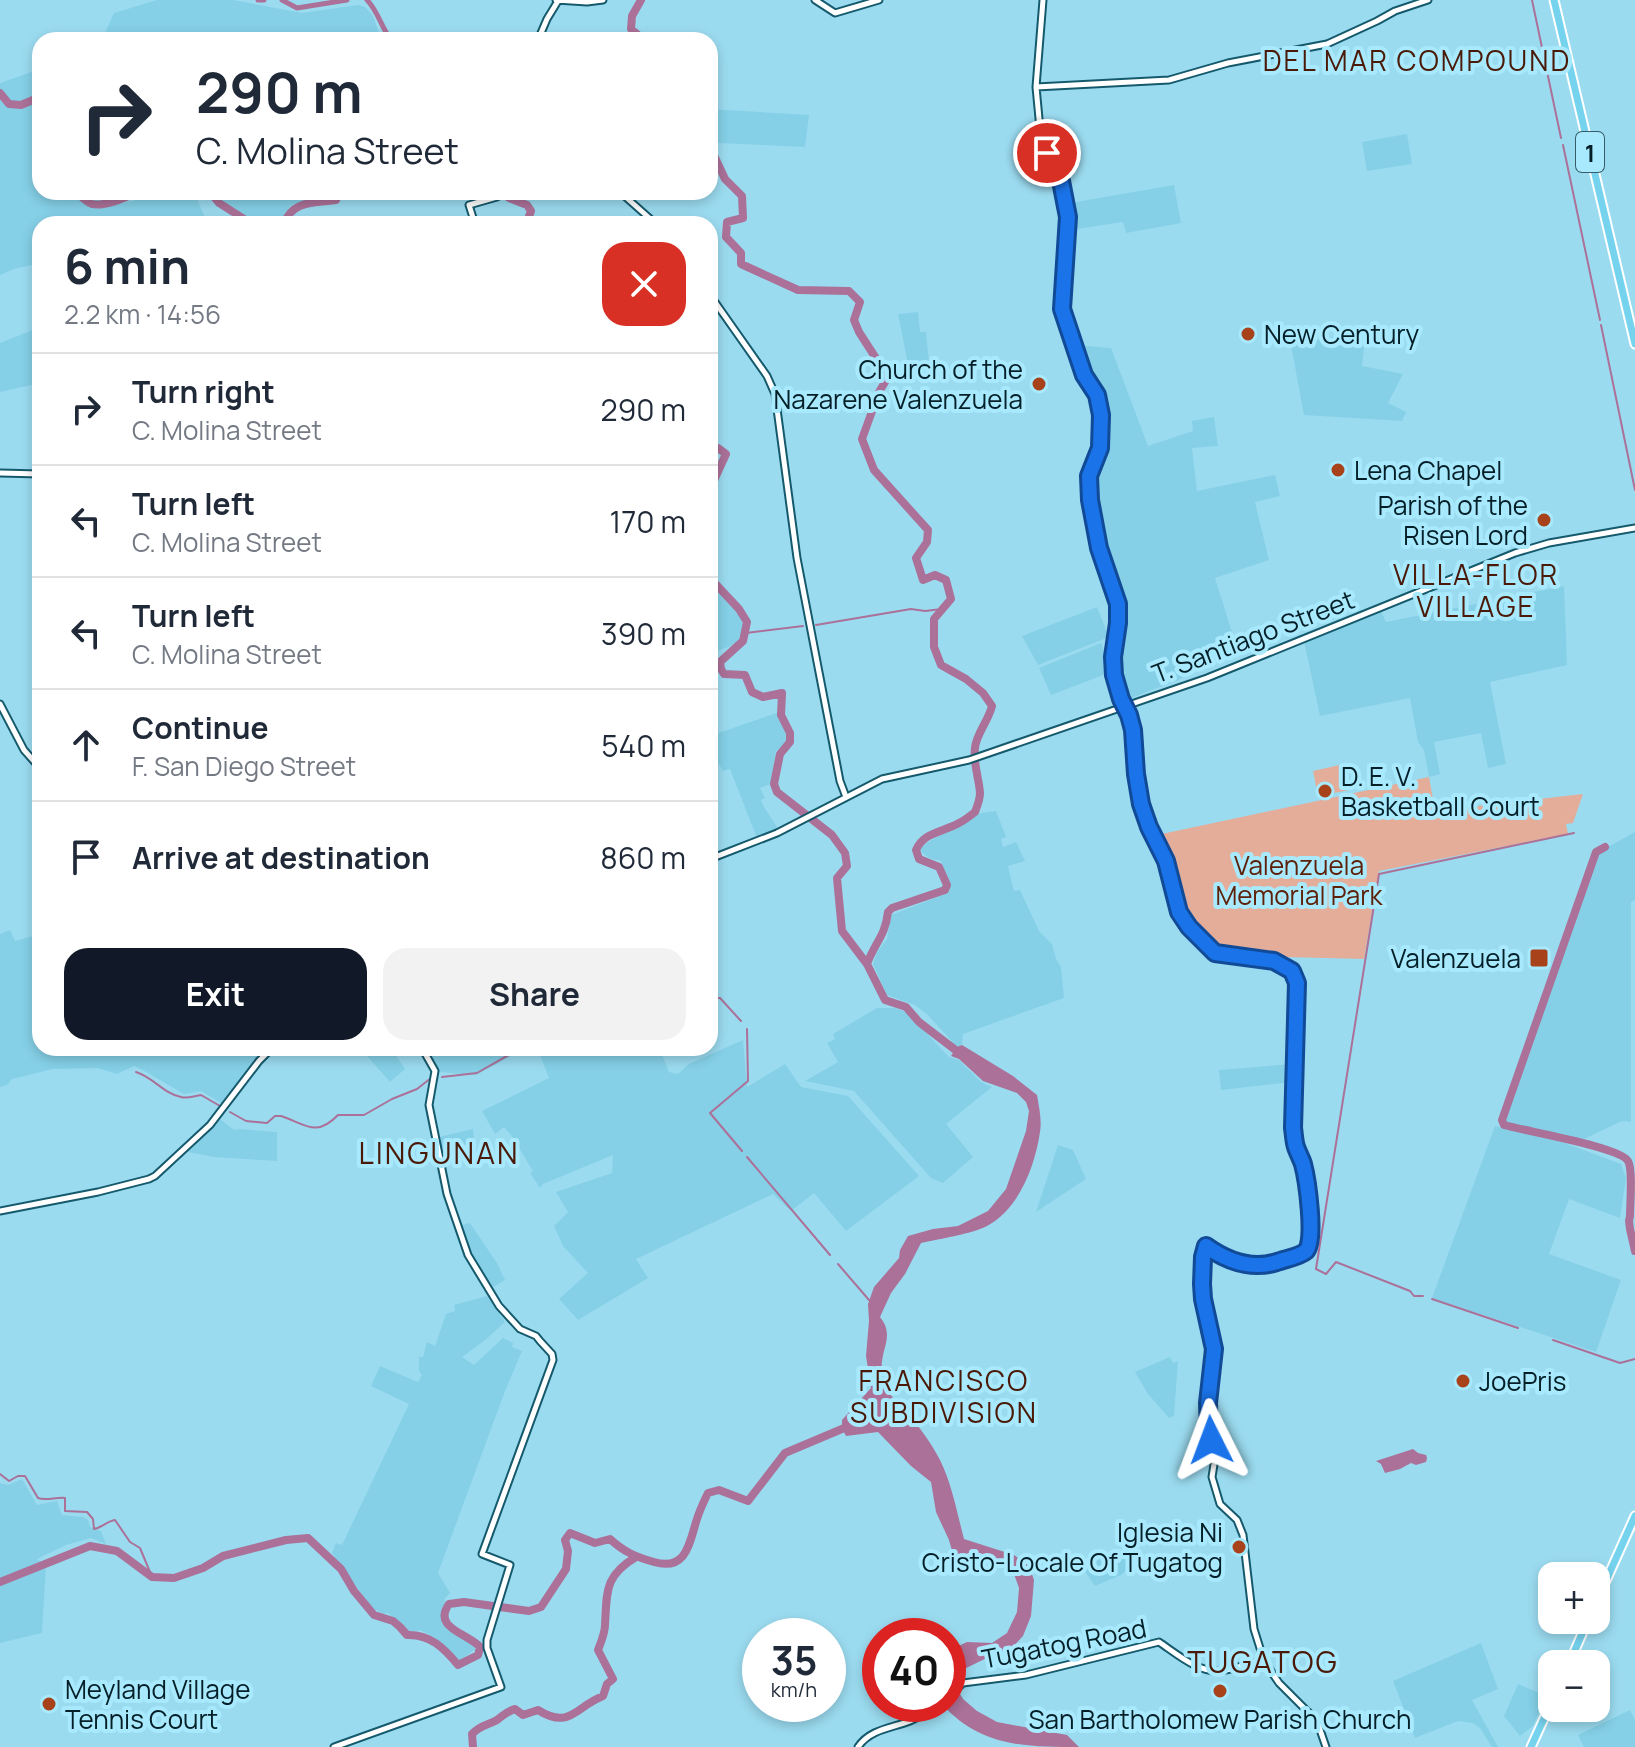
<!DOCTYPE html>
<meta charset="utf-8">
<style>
:root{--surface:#fff;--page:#f2f2f3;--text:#1f2937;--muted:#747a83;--line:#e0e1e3;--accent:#111827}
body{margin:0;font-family:Manrope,sans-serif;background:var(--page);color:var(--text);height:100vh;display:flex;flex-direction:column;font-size:30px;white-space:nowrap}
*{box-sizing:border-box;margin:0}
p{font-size:26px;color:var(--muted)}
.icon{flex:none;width:44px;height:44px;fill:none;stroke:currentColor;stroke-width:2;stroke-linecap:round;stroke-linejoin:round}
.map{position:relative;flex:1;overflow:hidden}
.panel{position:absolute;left:32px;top:216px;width:686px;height:840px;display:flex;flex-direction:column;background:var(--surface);border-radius:24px;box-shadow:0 4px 12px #0003}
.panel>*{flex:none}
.hud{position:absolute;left:32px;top:32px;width:686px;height:168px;border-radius:24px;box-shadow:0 4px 12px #0003;background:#fff;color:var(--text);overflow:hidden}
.buttons{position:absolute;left:1538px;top:1562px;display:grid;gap:16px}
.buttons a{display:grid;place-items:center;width:72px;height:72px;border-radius:16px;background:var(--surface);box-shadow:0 4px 12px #0003;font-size:40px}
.speed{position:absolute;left:742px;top:1618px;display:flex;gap:16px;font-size:40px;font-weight:700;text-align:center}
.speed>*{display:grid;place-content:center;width:104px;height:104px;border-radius:50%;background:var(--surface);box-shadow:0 4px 12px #0003;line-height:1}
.speed small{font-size:20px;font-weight:400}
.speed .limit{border:12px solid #d22;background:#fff;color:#111}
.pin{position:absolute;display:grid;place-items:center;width:68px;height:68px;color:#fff;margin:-34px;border:4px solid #fff;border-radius:50%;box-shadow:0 2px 8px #0007}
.me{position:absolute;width:88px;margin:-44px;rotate:357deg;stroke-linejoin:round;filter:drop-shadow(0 0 6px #0008)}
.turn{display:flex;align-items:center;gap:28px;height:168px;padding:0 32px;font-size:36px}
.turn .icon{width:104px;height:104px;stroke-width:2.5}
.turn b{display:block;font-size:56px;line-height:68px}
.round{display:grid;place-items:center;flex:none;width:84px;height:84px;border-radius:24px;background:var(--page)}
.summary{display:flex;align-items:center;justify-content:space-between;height:136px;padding:0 32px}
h1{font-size:48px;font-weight:700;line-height:60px}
.button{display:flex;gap:16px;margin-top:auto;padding:16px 32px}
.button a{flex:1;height:92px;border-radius:24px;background:var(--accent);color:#fff;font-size:32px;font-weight:700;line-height:92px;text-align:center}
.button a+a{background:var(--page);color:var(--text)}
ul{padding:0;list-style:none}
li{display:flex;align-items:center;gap:24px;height:112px;padding:0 32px;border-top:2px solid var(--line)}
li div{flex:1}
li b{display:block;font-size:30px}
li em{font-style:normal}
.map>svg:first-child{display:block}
</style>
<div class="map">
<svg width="1635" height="1747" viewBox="0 0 1635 1747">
<rect width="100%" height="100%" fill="#9bdbf0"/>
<!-- built -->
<path fill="#85d0e7" d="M157 0H233L302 13 358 5 365 7 373 16 379 33 385 40H102L114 13Z
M40 69V192H126L97 204 96 209 137 200 155 192H206L196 196 205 218 189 224H40V263L14 269 0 275V83Z
M710 109 809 115 805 147 718 143 716 134 710 129Z
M1407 134 1412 164 1367 171 1362 142Z
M1174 185 1181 223 1126 233 1123 222 1070 230V203Z
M212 192H336L334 197 291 205 278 224 251 222 233 207 221 202Z
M918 312 920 332H926L929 362 908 364 898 314Z
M40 327V383L0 392V343Z
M1366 330 1362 366 1403 374 1388 403 1406 412 1402 421 1304 415 1291 345Z
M1077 345 1111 348 1148 446 1193 431 1192 421 1214 417 1218 446 1192 448 1197 491 1275 475 1280 496 1255 502 1269 560 1215 578 1239 655 1213 660 1178 680 1126 700 1121 683 1117 655 1124 615 1121 595 1098 521 1093 480 1095 468 1103 451 1106 419 1100 390 1089 376Z
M710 585 738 613 743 623 741 636 736 644 715 652 712 645H710Z
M1564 586 1567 665 1490 682 1506 764 1488 768 1481 733 1434 742 1440 774 1429 777 1424 750 1418 742 1410 698 1320 716 1304 641 1380 609 1386 622Z
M1097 607 1109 637 1038 665 1022 636Z
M1101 643 1111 672 1051 695 1039 668Z
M779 712 789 736 786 743 776 751 771 784 760 788 765 798 761 800 764 807 779 830 757 838 730 769 723 771 719 764 710 767V756L715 753 710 742V736Z
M996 811 1006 837 1001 839 1003 847 1016 842 1025 861 1008 866 1014 891 1020 890 1039 931 1052 944 1056 959 1061 967 1064 998 963 1034 962 1045 957 1047 927 1014 915 1005 887 995 873 964 877 952 887 939 891 915 948 893 950 890V886L941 861 929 858 919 850 928 842 981 813Z
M1635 832V900L1631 902V1122L1622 1121 1582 1140 1505 1123 1504 1120 1597 853Z
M10 930 15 941 40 934V1048H267L223 1104 201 1091 184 1094 139 1068 134 1066 117 1074 98 1068 53 1069 12 1079 7 1085 0 1087V934Z
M877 1008H894L907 1012 949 1057 959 1060 981 1082 992 1087 946 1124 973 1157 943 1183 931 1178 854 1091 805 1081 838 1062 827 1043 835 1039 833 1034Z
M743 1040 747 1087 785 1064 801 1087 848 1096 919 1176 846 1231 814 1193 791 1211 773 1194 636 1259 648 1278 578 1320 559 1299 588 1273 563 1246 554 1226 568 1212 556 1192 612 1173 613 1155 543 1184 540 1188 530 1173 533 1171 511 1135 504 1127 495 1134 482 1111 549 1078 537 1048H675L662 1055 669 1072 678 1074 689 1064Z
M360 1048H391L405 1069 390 1082Z
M426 1048H526L476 1075 439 1072Z
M1292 1064V1082L1221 1090 1219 1070Z
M220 1119 234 1130 239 1129 277 1132V1161L214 1157 188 1152Z
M1495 1126 1562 1142 1621 1164 1626 1178 1620 1218 1569 1199 1549 1254 1621 1280 1596 1352 1432 1298Z
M473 1129 475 1149 445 1164 439 1137Z
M1058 1145 1073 1150 1086 1179 1036 1212Z
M470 1223 497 1263 505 1280 490 1289 470 1255 462 1225Z
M487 1296 505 1322 484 1341 462 1357 474 1365 503 1338 513 1343 512 1347 522 1351 505 1391 438 1573 450 1593 445 1598 443 1622 449 1629 468 1641 477 1648 458 1662 454 1654 432 1636 420 1630 410 1632 407 1631 388 1613 383 1614 372 1608 332 1553 336 1543 342 1545 409 1404 371 1386 380 1366 418 1382 422 1375 419 1371V1357H423L427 1342 435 1346 446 1314 455 1311 454 1305Z
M1170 1357 1173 1363 1178 1361 1174 1416 1169 1418 1148 1394 1135 1372Z
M22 1479 37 1505 57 1501 62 1515 83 1517 88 1520 90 1527 101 1531 106 1544 91 1538 66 1545 37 1559 46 1565 42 1633 0 1643V1483L8 1485Z
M1128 1546 1142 1556 1121 1575 1095 1586 1082 1567Z
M1481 1643 1498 1689 1472 1700 1498 1747H1492L1480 1728 1473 1723 1458 1721 1415 1738 1393 1681Z
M1518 1684 1546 1696 1533 1726 1520 1736 1504 1716Z
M1630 1710 1635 1720V1747H1584L1578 1735Z"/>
<!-- green -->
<path fill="#e3ad9a" d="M1344 764 1349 790 1318 796 1313 771Z
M1429 777 1435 811 1583 794 1573 823 1566 824 1568 834 1379 871 1364 959 1285 957 1216 948 1191 923 1184 911 1174 872 1166 851 1157 835Z"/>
<!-- water -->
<path fill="#ab7198" d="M962 1045 1013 1076 1037 1095C1039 1107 1042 1120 1040 1132 1035 1166 1019 1209 987 1226 972 1234 938 1239 921 1243L905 1274 891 1293 880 1317C896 1337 879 1349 882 1373 884 1385 889 1393 896 1402L899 1403C915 1421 929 1439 940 1460 952 1484 957 1513 964 1539L1014 1555 1029 1566 1034 1580 1031 1616 1023 1636 1011 1649 995 1654 960 1671 954 1684 963 1699 977 1711 997 1722 1067 1735 1079 1747C1026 1747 980 1747 942 1704H948V1651L967 1642 992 1643 1007 1633 1017 1612 1019 1588 1014 1574 999 1561 973 1562 953 1554 949 1540 936 1512 931 1482 911 1466 878 1432 846 1436 842 1428V1420L871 1388 866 1356 869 1321 868 1304 874 1287 899 1258 900 1250 908 1236 933 1229 958 1226 988 1211 1006 1189 1026 1131 1029 1111 1026 1102 1017 1093 983 1081 959 1059 951 1056 957 1047Z
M1413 1449 1418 1453 1426 1455 1427 1458 1426 1462 1416 1465 1411 1463 1400 1469 1385 1473 1381 1464 1376 1461Z"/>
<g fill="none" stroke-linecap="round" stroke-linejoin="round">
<!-- stream -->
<path stroke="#ab7198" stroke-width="2" d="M1532 0 1561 138
M1563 145 1600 320
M1601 325 1635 490
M816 625 911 609 925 611 942 609
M746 633 803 626
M1594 850 1596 852
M710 998H720L741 1021
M136 1072C153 1077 164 1094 181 1097 187 1099 194 1096 201 1095L220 1106
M442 1077 477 1073 521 1048
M230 1112 246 1121 267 1123 275 1116H281C305 1124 316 1138 338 1115H364L392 1099 417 1089 431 1078
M742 1151 710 1113 748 1081 747 1029
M747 1157 830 1255
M838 1264 869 1300
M1423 1296H1414L1410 1291 1336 1262 1326 1274 1316 1269 1379 874 1574 833
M1432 1299 1518 1328
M1553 1340 1620 1363 1635 1359
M0 1474 9 1481 18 1476H25L38 1498C46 1501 56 1497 65 1498V1511L87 1512 93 1519 94 1529C103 1527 107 1521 115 1520L130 1542 140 1548 152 1577"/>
<!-- canal -->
<path stroke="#ab7198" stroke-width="5" d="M258 0H264
M282 0 297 8 347 0
M367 0C378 11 381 27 391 40"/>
<!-- river -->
<path stroke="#ab7198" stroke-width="8" d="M641 0 632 16 631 29 644 40
M0 93 9 104 21 105 40 97
M710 147 725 179 742 196 743 218 727 222 726 237 741 253V264L798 290 849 291 860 302 854 320 859 332 888 377 879 392 862 439 874 470 928 530 927 542 916 558 923 580 935 575 946 580 951 599 934 619V647L941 665 966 679 983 693 992 706C988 722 976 734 975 748 973 764 979 778 980 793 980 799 977 807 975 812 970 816 965 820 959 823 943 832 924 832 916 850L919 859 939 867 947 885 945 890 892 908 888 912C885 937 875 942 867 964
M76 192C81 196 86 202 92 204 102 207 127 198 136 192
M210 192 219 203 252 224
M508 192 509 198 527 205 531 211 528 219 522 224
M284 224C292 200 315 203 336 200L339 192
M710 403 714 411 710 427
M710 450 718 448 726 454 710 489
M710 578 739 609 747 622 743 641 720 662 721 669 724 674 745 675 752 692 763 697 782 693 781 715 790 733V742L780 754 774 784 777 792 832 835 845 853 847 866 837 878 842 931 867 964 885 1000 906 1007 919 1022 962 1055
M1605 847 1596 852 1502 1120 1504 1125C1524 1131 1621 1147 1628 1161 1633 1169 1630 1205 1630 1216L1629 1221 1630 1229 1635 1251
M0 1582 90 1546 117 1551 152 1577 174 1578 203 1568 223 1556 286 1540 308 1538 341 1569 354 1591 374 1615 393 1621 400 1627 407 1635C430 1634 444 1648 458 1665L478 1655 480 1647C467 1633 432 1628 449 1604L464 1602 529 1611 541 1607 566 1569 568 1551 565 1540 570 1533 595 1543 610 1539C624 1552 636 1557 654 1562 685 1571 689 1546 696 1522 699 1512 703 1503 708 1493L719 1490 748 1501 785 1453 849 1426
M473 1747 472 1734C480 1725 488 1725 497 1720 504 1715 507 1711 515 1709L523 1715 538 1710C570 1730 575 1707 603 1696L607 1684 613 1679 598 1650C601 1642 605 1633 605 1625 607 1592 604 1576 636 1557"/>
<!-- tertiary casing -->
<g stroke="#155a6c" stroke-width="9">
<path id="tertiary" d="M556 0 587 2 603 0
M815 0 835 13 879 0
M1043 0 1036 87 1040 129 1044 149 1055 165 1061 181 1068 217 1062 309 1084 375 1097 395 1099 402 1101 432 1100 448 1089 476 1090 500 1099 548 1118 604 1119 614 1113 657 1114 675 1121 699 1129 715 1133 730 1136 774 1141 804 1149 827 1166 861 1179 912 1189 927 1215 953 1274 961 1292 971 1297 983 1293 1128 1294 1144 1303 1164 1306 1181 1310 1220V1244L1306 1250 1300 1254 1260 1266 1244 1264 1220 1254 1206 1246 1203 1257 1202 1284 1203 1299 1214 1349 1208 1415 1209 1431 1215 1458 1212 1477 1220 1504 1237 1520 1243 1535 1254 1629 1264 1661 1279 1683 1317 1721 1326 1747
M538 40 547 19 558 1
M1036 87 1169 80 1228 63 1327 44 1377 21 1395 11 1428 0
M620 192 656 224
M475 224 469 205 497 197 505 192
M710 295 767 376 775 394 797 558 840 781 846 797
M0 473 40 474
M0 1211 98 1192 149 1179 155 1176 210 1125 259 1061 272 1048
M948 1696 963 1683 1026 1675 1159 1642C1177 1654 1198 1673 1221 1671 1235 1669 1248 1663 1264 1661
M334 1747 501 1687 487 1648V1640L510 1565 482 1554 553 1360 552 1354 540 1341 536 1336 520 1329 499 1306 468 1255 447 1194 429 1105 435 1071 422 1048
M858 1747C870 1729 892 1728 910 1721 920 1717 930 1710 939 1704"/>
</g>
<!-- secondary casing -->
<g stroke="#155a6c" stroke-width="9">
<path id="secondary" d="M0 704 24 750 40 768
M710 859 777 833 882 779 969 760 1207 678 1515 553 1549 543 1635 528"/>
</g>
<!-- trunk casing -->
<g stroke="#fff" stroke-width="11">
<path id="trunk" d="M1554 0 1635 344
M1596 1603 1635 1516
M1569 1664 1588 1620
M1531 1747 1552 1701"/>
</g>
<!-- tertiary -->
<use href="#tertiary" stroke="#fff" stroke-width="5"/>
<!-- secondary -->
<use href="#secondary" stroke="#fff" stroke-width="5"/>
<!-- trunk -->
<use href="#trunk" stroke="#76d3ee" stroke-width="7"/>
</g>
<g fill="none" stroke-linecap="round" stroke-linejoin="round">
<!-- route casing -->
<g stroke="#114b97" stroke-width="20">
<path id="route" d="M1047 153 1055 165 1061 181 1068 217 1062 309 1084 375 1097 395 1101 415 1100 448 1089 476 1090 500 1099 548 1118 604V623L1113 657 1114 675 1121 699 1129 715 1133 730 1136 774 1141 804 1149 827 1166 861 1179 912 1189 927 1215 953 1274 961 1292 971 1297 983 1293 1128C1294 1134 1294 1141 1296 1147 1298 1153 1301 1158 1303 1164 1307 1179 1316 1241 1306 1251 1299 1257 1285 1259 1277 1262 1252 1270 1227 1261 1206 1246L1203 1257 1202 1284 1203 1299 1214 1349 1208 1403 1209 1431 1211 1440"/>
</g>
<!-- route -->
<use href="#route" stroke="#1a73e8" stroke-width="14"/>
</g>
<!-- markers -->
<g fill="#a8421a" stroke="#a8e9fd" stroke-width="3">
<circle cx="1248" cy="334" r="8"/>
<circle cx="1039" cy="384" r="8"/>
<circle cx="1338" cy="470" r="8"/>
<circle cx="1544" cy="520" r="8"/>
<circle cx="1325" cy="791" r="8"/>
<rect x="1529" y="948" width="20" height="20" rx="4"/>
<circle cx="1463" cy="1381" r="8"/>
<circle cx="1239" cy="1547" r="8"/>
<circle cx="1220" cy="1691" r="8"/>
<circle cx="49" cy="1704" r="8"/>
</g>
<g text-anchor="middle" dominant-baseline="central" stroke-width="8" stroke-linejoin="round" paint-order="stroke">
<!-- shield labels -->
<rect fill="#a8e9fd" stroke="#355c67" stroke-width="2" x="1576" y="132" width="28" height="40" rx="6"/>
<g font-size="24" font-weight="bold" fill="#041f27">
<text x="1590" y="152">1</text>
</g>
<!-- poi labels -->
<g font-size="26" fill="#041f27" stroke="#a8e9fd" text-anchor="start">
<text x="1264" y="334">New Century</text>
<text x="1023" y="369" text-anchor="end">Church of the<tspan x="1023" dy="30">Nazarene Valenzuela</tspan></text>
<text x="1354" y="470">Lena Chapel</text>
<text x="1528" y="505" text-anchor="end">Parish of the<tspan x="1528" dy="30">Risen Lord</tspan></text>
<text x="1341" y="776">D. E. V.<tspan x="1341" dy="30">Basketball Court</tspan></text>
<text x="1521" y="958" text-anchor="end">Valenzuela</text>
<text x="1479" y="1381">JoePris</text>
<text x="1223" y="1532" text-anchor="end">Iglesia Ni<tspan x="1223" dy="30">Cristo-Locale Of Tugatog</tspan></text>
<text x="65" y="1689">Meyland Village<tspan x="65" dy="30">Tennis Court</tspan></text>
<text x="1220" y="1719" text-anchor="middle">San Bartholomew Parish Church</text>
</g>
<!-- street labels -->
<g font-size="26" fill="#041f27" stroke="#a8e9fd">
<text transform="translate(1253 636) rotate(-21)">T. Santiago Street</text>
<text transform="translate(1064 1643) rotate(-11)">Tugatog Road</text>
</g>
<!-- park labels -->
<g font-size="26" fill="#5d2008" stroke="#a8e9fd">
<text x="1299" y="865">Valenzuela<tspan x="1299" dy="30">Memorial Park</tspan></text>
</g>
<!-- neighbourhood labels -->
<g font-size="28" letter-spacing="2" fill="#4a1907" stroke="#a8e9fd">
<text x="1417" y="60">DEL MAR COMPOUND</text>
<text x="1476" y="574">VILLA-FLOR<tspan x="1476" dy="32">VILLAGE</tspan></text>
<text x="944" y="1380">FRANCISCO<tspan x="944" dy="32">SUBDIVISION</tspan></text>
</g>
<!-- quarter labels -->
<g font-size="30" letter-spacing="2" fill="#4a1907" stroke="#a8e9fd">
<text x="439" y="1152">LINGUNAN</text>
<text x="1263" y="1661">TUGATOG</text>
</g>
</g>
</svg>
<div class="buttons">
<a>+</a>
<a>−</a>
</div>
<div class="speed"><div>35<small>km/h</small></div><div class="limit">40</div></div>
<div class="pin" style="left:1047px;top:153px;background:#d93025"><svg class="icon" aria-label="arrive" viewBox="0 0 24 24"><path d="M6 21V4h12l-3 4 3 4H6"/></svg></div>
<svg class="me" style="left:1211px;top:1440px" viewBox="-20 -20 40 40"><path d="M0-17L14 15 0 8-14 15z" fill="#1a73e8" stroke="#fff" stroke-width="4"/></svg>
<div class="hud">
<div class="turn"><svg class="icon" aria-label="right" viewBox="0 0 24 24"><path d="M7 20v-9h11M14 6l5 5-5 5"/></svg><div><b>290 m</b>C. Molina Street</div></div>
</div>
<section class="panel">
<div class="summary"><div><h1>6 min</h1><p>2.2 km · 14:56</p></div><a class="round" style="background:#d93025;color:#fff"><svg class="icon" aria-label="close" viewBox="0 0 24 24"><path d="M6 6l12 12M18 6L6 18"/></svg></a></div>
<ul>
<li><svg class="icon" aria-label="right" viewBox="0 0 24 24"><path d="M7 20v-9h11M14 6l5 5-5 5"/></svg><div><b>Turn right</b><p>C. Molina Street</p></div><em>290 m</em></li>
<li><svg class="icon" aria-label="left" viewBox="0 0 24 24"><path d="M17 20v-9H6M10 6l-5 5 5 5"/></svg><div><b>Turn left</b><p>C. Molina Street</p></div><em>170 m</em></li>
<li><svg class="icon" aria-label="left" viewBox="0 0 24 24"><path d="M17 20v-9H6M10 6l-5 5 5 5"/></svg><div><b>Turn left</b><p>C. Molina Street</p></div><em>390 m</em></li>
<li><svg class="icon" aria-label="ahead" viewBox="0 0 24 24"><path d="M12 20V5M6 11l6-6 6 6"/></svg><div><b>Continue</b><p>F. San Diego Street</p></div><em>540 m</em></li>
<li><svg class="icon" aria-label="arrive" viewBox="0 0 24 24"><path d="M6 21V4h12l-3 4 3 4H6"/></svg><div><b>Arrive at destination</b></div><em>860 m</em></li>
</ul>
<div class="button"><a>Exit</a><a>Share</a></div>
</section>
</div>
